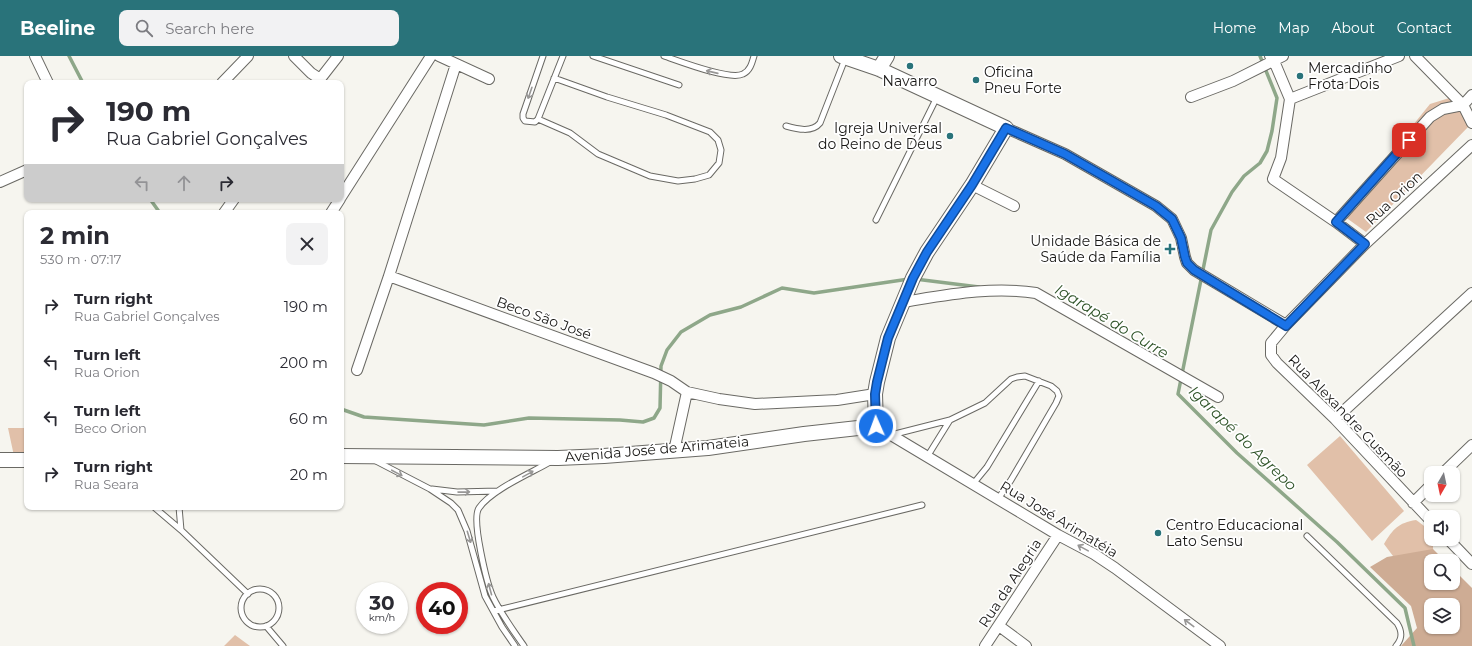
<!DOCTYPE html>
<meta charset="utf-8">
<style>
:root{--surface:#fff;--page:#f2f2f3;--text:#2b2b33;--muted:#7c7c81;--accent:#29737a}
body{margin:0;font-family:Montserrat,sans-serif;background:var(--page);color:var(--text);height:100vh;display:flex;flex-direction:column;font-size:15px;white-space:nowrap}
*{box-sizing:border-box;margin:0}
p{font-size:13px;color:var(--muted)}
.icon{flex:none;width:22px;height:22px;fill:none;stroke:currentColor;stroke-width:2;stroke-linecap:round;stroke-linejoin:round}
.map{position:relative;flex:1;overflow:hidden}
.details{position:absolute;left:24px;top:154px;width:320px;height:300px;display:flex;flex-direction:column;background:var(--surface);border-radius:8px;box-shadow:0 1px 3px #0004}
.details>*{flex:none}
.hud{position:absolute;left:24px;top:24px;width:320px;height:122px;border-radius:8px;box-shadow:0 1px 3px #0004;background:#fff;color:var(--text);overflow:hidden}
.needle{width:26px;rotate:189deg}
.tools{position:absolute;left:1424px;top:410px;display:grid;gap:8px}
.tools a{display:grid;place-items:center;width:36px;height:36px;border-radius:8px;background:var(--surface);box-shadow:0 1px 3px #0004;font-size:20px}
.speed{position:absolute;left:356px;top:526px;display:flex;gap:8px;font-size:20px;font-weight:700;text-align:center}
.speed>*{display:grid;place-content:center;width:52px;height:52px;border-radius:50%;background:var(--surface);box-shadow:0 1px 3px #0004;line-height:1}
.speed small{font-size:10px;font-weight:400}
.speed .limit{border:6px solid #d22;background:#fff;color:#111}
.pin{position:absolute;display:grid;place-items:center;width:34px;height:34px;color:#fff;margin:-17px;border-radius:8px;box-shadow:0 2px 6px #0006}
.me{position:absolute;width:44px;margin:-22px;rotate:358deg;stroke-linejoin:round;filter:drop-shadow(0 0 3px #0008)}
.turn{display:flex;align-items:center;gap:14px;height:84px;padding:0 16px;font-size:18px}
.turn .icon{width:52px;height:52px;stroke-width:2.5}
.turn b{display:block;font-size:28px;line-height:34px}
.lanes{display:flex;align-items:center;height:38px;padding:0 16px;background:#0003;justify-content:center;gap:20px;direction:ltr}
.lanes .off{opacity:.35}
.round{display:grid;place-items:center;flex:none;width:42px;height:42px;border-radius:8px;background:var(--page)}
.headline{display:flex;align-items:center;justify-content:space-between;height:68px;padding:0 16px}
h1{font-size:24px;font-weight:700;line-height:30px}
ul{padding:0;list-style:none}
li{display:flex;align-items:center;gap:12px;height:56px;padding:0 16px}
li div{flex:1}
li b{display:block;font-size:15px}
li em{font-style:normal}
header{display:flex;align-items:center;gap:24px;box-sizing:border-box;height:56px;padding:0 20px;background:var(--accent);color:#fff}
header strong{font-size:19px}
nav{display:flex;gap:22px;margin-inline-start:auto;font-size:14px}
.search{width:280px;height:36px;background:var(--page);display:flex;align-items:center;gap:10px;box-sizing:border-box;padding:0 14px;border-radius:8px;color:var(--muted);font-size:15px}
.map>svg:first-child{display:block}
</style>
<header>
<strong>Beeline</strong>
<div class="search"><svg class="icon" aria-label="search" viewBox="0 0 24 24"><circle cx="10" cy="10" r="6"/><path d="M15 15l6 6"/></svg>Search here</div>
<nav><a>Home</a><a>Map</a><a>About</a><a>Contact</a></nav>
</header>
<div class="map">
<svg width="1472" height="590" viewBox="0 0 1472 590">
<rect width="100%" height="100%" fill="#f6f5ef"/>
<!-- green -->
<path fill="#e1c0a9" d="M1459 39 1469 70 1366 176 1341 158 1430 48Z
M8 372H27V400H14Z
M1340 380 1404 455 1372 485 1307 409Z
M1416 464C1423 469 1430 473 1431 483L1433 484V493L1425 505 1405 510 1393 500 1384 488C1393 473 1398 467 1416 464Z
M235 579 250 590H224Z"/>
<!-- forest -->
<path fill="#ceac94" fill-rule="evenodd" d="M1433 493 1445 505H1431V527H1453V513L1472 532V590H1401L1417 572 1411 550 1370 511 1387 501ZM1431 549H1453V571H1431Z"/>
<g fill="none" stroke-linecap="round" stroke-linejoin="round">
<!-- stream -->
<path stroke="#8ea789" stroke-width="3.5" d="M69 0 83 27
M1260 0 1277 42 1272 75 1267 95 1260 107 1244 120 1232 136 1211 174 1178 338 1237 397 1337 486 1405 552 1414 590
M150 143 160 157
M915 223 979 231
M341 353 364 361 484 369 529 362 620 364 643 366 654 362 660 352 661 310 667 294 681 276 710 259 741 251 782 232 814 237 909 223"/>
<!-- lane casing -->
<g stroke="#6a6964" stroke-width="7">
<path id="lane" d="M543 0 523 58V62L525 65 535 66 538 63 563 0
M593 0 679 29
M664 0C679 5 730 25 743 18 750 15 752 7 754 0
M538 63 570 77 598 98 650 120 678 125 695 123 709 119 719 107 721 94 718 84 710 76 666 59 607 41 554 22
M786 70C797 73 812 77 820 67L845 3
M876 164 937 41
M891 379 950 364
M927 401 950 364 985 347 1011 323 1017 321 1025 320 1051 330 1057 335 1059 340 1056 347 1011 424 998 443
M374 404 430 433 451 447 458 454 467 475 485 540 502 571 515 590
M973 428 987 411 1039 325
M432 433 457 436 498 435
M154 451 181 474
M179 451 181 474 248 538
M1307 480 1397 567C1402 575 1403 582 1396 590
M241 552a19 19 0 1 1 38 0a19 19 0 1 1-38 0Z
M494 555 922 449
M266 570 283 590
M524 590C513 574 501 558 493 541 487 528 471 463 479 452 491 434 531 417 550 406"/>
</g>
<!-- street casing -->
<g stroke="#6a6964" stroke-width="12">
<path id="street" d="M35 0 48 27
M294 0 311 17 320 23
M439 0 489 23
M1270 0 1274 5 1290 43 1281 102 1273 123 1336 166 1365 188
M1415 0 1463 49 1472 67
M222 27 248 0
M317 27 338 0
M1191 41 1233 25 1283 0
M1290 43 1399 0
M1006 72 1065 98 1156 150 1172 163 1181 182 1185 201 1187 207 1194 214 1286 269
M0 126 27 114
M972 129 1014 150
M341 141 431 0
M224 157 234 143
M331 157 340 143
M1336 166 1430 61 1443 53 1463 49 1472 39
M389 220 654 317 671 325 687 336 719 343 755 348 837 344 875 338
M903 246C947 239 991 230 1036 237L1218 341
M357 314 389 220 456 8
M1335 363 1472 237
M876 370 1058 479 1094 498 1115 512 1220 590
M674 395 687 336
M1443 417 1472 389
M1413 447 1431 429
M1431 465 1335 363 1277 307 1271 299V287L1286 269 1365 188 1472 89
M1448 483 1472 508
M999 570 1026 590
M985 590 1058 479"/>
</g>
<!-- secondary casing -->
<g stroke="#6a6964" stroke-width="16">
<path id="secondary" d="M879 13 887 0
M341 400 558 402 604 400 708 392 804 378 876 370 875 338 877 326 888 282 913 222 927 196 972 129 1006 72 879 13 841 0
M0 404H27"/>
</g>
<!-- lane -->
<use href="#lane" stroke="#fff" stroke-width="5"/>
<!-- street -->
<use href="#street" stroke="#fff" stroke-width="10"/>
<!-- secondary -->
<use href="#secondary" stroke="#fff" stroke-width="14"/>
</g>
<!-- one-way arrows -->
<defs><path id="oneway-shaft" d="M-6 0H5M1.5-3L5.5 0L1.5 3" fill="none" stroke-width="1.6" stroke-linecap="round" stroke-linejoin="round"/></defs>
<g stroke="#989796">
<use href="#oneway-shaft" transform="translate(712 16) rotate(-167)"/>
<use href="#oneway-shaft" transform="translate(530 37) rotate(109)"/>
<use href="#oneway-shaft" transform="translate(397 417) rotate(28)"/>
<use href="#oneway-shaft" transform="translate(528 418) rotate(-29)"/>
<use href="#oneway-shaft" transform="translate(464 436) rotate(-1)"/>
<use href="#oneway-shaft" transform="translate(469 481) rotate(73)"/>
<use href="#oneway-shaft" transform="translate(1083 492) rotate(-151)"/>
<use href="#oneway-shaft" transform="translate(490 533) rotate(-105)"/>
<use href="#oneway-shaft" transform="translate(1189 567) rotate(-143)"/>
</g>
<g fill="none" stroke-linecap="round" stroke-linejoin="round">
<!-- route casing -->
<g stroke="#114b97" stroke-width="10">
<path id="route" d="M876 370 875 338 877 326 888 282 913 222 927 196 972 129 1006 72 1065 98 1156 150 1172 163 1181 182 1185 201 1187 207 1194 214 1286 270 1365 188 1336 166 1409 84"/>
</g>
<!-- route -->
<use href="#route" stroke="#1a73e8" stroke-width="7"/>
</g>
<!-- markers -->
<g fill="#29737a" stroke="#fff" stroke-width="1.5">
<circle cx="910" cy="10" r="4"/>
<circle cx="1300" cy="20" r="4"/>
<circle cx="976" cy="24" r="4"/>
<circle cx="950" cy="80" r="4"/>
<path d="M1168 187h4v4h4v4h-4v4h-4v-4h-4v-4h4z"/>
<circle cx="1158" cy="477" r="4"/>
</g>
<g text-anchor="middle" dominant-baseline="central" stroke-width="3.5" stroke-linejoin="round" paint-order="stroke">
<!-- poi labels -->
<g font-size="14" fill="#191816" stroke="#fff" text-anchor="start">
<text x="1308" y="12">Mercadinho<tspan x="1308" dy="16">Frota Dois</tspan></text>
<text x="984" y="16">Oficina<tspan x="984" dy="16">Pneu Forte</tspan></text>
<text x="910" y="25" text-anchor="middle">Navarro</text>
<text x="942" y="72" text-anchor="end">Igreja Universal<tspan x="942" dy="16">do Reino de Deus</tspan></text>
<text x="1161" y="185" text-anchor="end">Unidade Básica de<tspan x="1161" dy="16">Saúde da Família</tspan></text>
<text x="1166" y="469">Centro Educacional<tspan x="1166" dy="16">Lato Sensu</tspan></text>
</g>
<!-- street labels -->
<g font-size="14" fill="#191816" stroke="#fff">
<text transform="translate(1394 142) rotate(-43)">Rua Orion</text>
<text transform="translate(544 262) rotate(20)">Beco São José</text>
<text transform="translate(1348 360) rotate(46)">Rua Alexandre Gusmão</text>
<text transform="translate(657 393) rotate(-5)">Avenida José de Arimateia</text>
<text transform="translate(1059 463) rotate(31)">Rua José Arimatéia</text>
<text transform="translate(1010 527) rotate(-57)">Rua da Alegria</text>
</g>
<!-- water labels -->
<g font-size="15" font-style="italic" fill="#2e5327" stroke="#fff">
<text transform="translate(1112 265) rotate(31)">Igarapé do Curre</text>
<text transform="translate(1243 382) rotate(44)">Igarapé do Agrepo</text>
</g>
</g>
</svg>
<div class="tools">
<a><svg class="needle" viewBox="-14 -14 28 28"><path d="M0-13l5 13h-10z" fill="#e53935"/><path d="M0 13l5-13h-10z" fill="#7c7c81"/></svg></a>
<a><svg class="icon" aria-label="sound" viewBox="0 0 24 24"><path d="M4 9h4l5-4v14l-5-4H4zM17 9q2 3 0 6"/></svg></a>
<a><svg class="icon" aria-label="search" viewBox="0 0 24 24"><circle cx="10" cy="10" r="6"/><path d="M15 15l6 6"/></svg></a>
<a><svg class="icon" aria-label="layers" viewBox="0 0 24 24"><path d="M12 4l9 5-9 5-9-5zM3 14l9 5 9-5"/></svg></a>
</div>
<div class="speed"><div>30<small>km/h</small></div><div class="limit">40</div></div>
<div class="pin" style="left:1409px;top:84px;background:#d93025"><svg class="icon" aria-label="arrive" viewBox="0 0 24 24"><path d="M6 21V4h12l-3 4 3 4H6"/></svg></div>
<svg class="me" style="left:876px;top:370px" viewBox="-20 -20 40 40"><circle r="17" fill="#1a73e8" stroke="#fff" stroke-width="3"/><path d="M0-11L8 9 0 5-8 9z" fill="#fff"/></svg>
<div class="hud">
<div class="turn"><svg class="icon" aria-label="right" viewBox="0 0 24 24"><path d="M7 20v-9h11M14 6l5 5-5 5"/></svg><div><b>190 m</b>Rua Gabriel Gonçalves</div></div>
<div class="lanes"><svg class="icon off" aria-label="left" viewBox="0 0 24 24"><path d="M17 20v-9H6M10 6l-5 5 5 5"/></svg><svg class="icon off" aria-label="ahead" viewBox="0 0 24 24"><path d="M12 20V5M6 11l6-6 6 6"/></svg><svg class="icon" aria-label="right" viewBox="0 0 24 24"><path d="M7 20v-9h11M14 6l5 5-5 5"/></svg></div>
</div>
<section class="details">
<div class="headline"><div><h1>2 min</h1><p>530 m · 07:17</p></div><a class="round"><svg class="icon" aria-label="close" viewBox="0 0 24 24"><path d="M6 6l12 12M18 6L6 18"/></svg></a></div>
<ul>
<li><svg class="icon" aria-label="right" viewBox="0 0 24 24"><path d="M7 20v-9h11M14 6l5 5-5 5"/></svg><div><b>Turn right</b><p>Rua Gabriel Gonçalves</p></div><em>190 m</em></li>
<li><svg class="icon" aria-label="left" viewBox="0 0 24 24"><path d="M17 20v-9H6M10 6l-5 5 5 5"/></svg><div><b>Turn left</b><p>Rua Orion</p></div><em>200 m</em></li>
<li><svg class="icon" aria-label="left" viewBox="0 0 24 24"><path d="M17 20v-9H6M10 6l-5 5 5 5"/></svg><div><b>Turn left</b><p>Beco Orion</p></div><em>60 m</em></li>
<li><svg class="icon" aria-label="right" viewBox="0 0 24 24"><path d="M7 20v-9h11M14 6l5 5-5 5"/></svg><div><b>Turn right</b><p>Rua Seara</p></div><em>20 m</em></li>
</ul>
</section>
</div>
